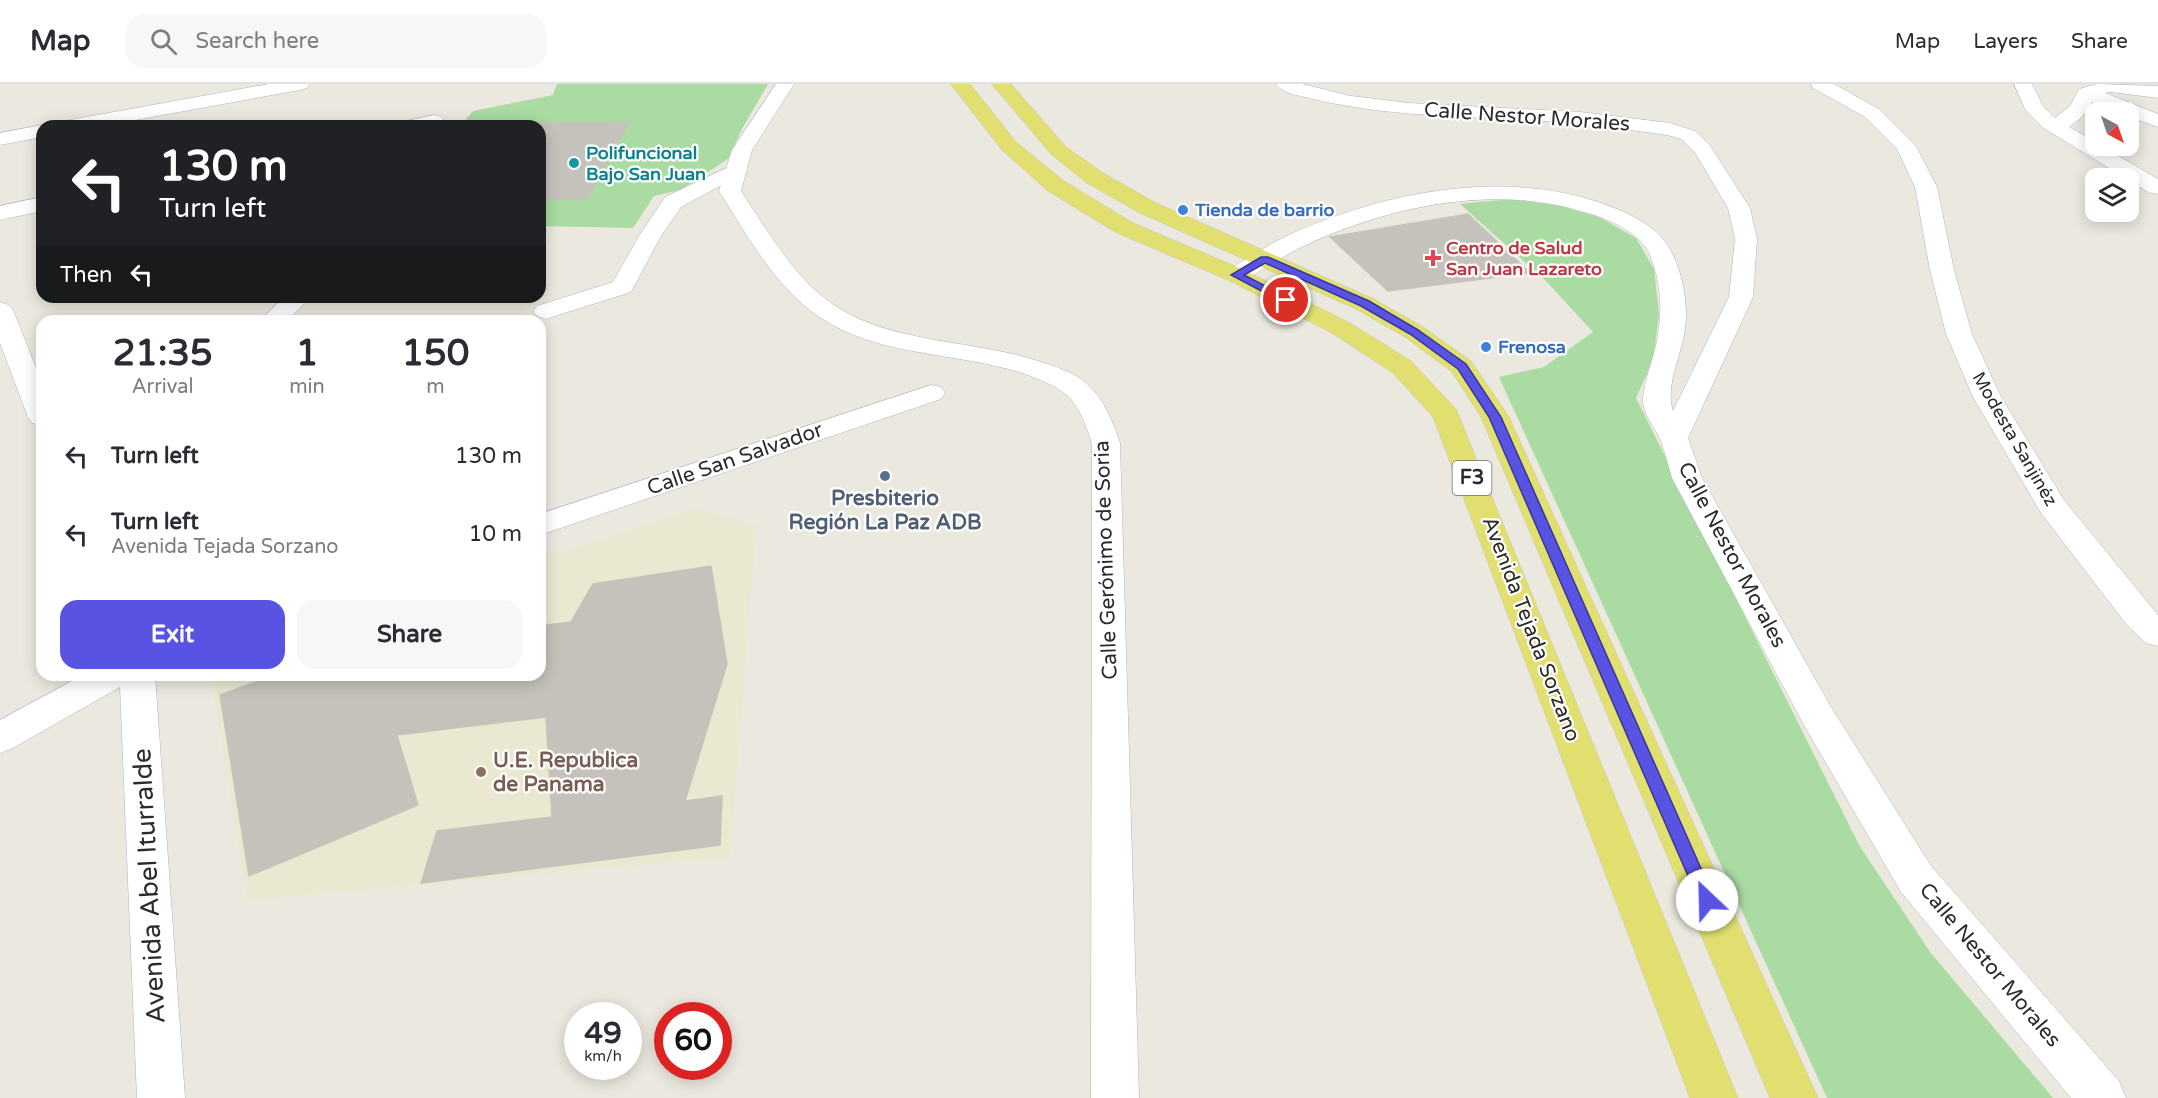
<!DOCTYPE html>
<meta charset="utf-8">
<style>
:root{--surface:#fff;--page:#f7f7f7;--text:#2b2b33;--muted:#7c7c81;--line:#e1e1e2;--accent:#5953e4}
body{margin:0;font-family:"Varela Round",sans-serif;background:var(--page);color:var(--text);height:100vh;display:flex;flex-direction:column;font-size:22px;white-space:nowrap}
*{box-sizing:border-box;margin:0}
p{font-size:20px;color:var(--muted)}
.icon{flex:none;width:33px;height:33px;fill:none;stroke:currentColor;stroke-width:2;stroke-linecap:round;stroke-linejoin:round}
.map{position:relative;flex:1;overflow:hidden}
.details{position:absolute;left:36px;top:231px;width:510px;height:366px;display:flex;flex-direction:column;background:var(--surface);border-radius:18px;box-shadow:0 3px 15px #0003}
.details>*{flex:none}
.hud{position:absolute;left:36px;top:36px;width:510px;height:183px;border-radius:18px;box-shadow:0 3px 15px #0003;background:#202124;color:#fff;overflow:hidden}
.needle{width:39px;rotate:140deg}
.buttons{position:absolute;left:2085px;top:18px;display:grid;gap:12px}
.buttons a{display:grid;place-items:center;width:54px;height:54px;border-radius:12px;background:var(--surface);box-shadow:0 3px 15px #0003;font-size:30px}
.speed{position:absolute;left:564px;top:918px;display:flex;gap:12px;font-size:30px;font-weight:700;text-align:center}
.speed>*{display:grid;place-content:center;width:78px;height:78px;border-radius:50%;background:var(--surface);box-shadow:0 3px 15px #0003;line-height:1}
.speed small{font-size:15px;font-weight:400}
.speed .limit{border:9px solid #d22;background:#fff;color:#111}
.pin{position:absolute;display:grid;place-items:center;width:51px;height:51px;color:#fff;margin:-26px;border:3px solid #fff;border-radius:50%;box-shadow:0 2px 6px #0007}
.me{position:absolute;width:66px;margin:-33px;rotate:336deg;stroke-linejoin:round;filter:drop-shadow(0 0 4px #0008)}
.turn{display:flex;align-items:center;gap:21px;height:126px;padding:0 24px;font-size:27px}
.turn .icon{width:78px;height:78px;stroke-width:2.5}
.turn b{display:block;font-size:42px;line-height:51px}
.then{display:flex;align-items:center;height:57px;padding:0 24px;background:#0003;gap:12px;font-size:22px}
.eta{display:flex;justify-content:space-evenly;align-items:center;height:102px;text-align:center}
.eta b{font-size:36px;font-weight:800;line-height:42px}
.button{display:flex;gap:12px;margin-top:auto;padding:12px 24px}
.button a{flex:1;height:69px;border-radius:18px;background:var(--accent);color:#fff;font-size:24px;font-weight:800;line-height:69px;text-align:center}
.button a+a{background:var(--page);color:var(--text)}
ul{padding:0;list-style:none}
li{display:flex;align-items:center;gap:18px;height:78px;padding:0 24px}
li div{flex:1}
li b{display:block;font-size:22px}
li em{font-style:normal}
header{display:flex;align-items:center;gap:36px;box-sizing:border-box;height:84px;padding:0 30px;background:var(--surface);border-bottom:2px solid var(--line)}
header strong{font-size:28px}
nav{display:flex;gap:33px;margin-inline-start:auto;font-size:21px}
.search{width:420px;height:54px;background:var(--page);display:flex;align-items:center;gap:15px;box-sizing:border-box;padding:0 21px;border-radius:18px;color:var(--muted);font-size:22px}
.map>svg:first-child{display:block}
</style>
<header>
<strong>Map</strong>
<div class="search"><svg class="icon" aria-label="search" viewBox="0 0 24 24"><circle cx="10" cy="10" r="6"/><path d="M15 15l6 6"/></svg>Search here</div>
<nav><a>Map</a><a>Layers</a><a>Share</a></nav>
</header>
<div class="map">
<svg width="2158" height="1014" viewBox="0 0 2158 1014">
<rect width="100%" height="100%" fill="#ebe8df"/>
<!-- education -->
<path fill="#eae8d0" d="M697 424 756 442 730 773 247 816 213 604 223 591H540V475Z"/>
<!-- green -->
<path fill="#a9dba2" d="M557 0H768L742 45 728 75 680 106 654 112 633 144 540 142V42H460L473 27 553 11Z
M1510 115 1557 121 1599 133 1636 154 1654 185 1659 230 1653 276 1636 314 1859 761 1930 868 2053 1014H1827L1499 293 1544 283 1593 248 1546 197 1460 120Z"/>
<!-- building -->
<path fill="#c4c2ba" stroke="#c6c4b9" stroke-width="1.5" d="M630 38 587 115 540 116V39Z
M1468 130 1530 189 1388 207 1330 153Z
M711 482 727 580 685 717 722 712 720 761 421 799 437 747 552 733 546 633 397 651 418 721 249 792 220 611 275 591H540V542L571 538 593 500Z"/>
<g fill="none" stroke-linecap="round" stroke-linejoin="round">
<!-- street casing -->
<g stroke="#b3b2bd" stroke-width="1">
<path id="street" d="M269 0H309L307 4 300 6 102 42H60L63 38 70 36Z
M1276 0H1302L1351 12 1409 19 1580 28 1670 39 1695 47 1709 60 1750 124 1757 155 1753 213 1688 354 1702 394 1831 623 1931 782 2119 997 2126 1014H2071L1901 808 1805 643 1672 394C1668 381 1665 367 1660 355 1655 343 1644 332 1643 318 1643 302 1650 284 1654 269 1663 236 1663 203 1650 171 1641 149 1612 137 1591 130 1500 99 1393 121 1308 160 1286 170 1266 184 1244 196L1236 198 1228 196 1224 191 1228 186C1249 174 1269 160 1291 150 1385 108 1502 85 1601 119 1629 129 1660 142 1673 171 1684 195 1689 225 1684 251 1680 274 1665 303 1673 327L1729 213 1735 155 1728 124 1694 67 1681 55 1667 51C1638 47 1610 43 1581 40 1491 31 1401 36 1313 15 1302 12 1283 10 1276 0Z
M1811 0H1834L1879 25 1916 62 1937 103 1954 186 1972 250 2001 313 2064 416 2158 531V562L2146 559 2127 541 2041 429 1973 313 1946 250 1930 186 1915 103 1897 65 1865 33 1813 4Z
M2014 0H2032L2043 22 2055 34 2070 22 2079 5 2097 0 2158 2V14L2111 8 2105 9 2158 30V43L2128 32V28H2119L2092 18 2081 34 2069 43 2096 58V62H2101L2158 95V110L2150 109 2042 43 2025 25Z
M434 31 441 33 444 37 441 41 399 42 402 38Z
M42 41 46 42H42V53L0 61V49Z
M737 79 744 81 748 85 744 89 681 123 661 152 631 208 555 232 546 235 537 232 533 227 537 222 613 198 639 152 665 113Z
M42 113V127L0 136V122Z
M284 213H310L287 237H260Z
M0 218 9 221 13 226 42 299V341L32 339 28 333 0 259Z
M931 301 941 303 945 309 941 315 540 451V430Z
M83 591H155L185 1014H137L120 603 13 664 0 669V636Z"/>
</g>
<!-- secondary casing -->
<g stroke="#b3b2bd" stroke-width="1">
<path id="secondary" d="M776 0H794L752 66 741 107C768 148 797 199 840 225 899 260 973 256 1038 277 1054 282 1074 288 1087 300 1104 315 1113 338 1120 359L1139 1014H1091L1092 359C1086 342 1080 323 1067 311 1055 301 1037 294 1022 289 957 268 880 273 821 234 776 205 747 151 719 107L732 66Z"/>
</g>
<!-- primary casing -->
<g stroke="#c8c8c8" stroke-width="1">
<path id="primary" d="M951 0H970L1016 58 1064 97 1133 139 1244 186 1350 239 1411 277 1456 325 1738 1014H1690L1433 333 1393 289 1332 249 1228 196 1117 149 1048 107 1002 66Z
M992 0H1011L1066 63 1103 89 1154 118 1374 215 1423 243 1471 277 1509 333 1818 1014H1770L1481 333 1452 288 1405 253 1356 225 1138 128 1087 99 1052 71Z"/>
</g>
<!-- street -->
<use href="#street" fill="#fff" fill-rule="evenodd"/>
<!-- secondary -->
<use href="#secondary" fill="#fff" fill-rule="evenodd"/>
<!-- primary -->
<use href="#primary" fill="#e0df6f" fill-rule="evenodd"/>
</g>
<!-- route -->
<path fill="#5953e4" stroke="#3a3694" stroke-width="1.5" d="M1261 173H1268L1369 217 1418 246 1466 280 1501 333 1715 816 1713 822 1707 824 1701 822 1489 333 1458 285 1410 250 1361 222 1265 179 1244 191 1289 214V218H1282L1231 191Z"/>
<!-- markers -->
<circle fill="#0f9aa8" stroke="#fff" stroke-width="2" cx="574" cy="79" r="6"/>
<g fill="#3f7fe0" stroke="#fff" stroke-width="2">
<circle cx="1183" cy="126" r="6"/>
<circle cx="1486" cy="263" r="6"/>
</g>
<path fill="#e0444e" stroke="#fff" stroke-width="2" d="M1430 165h6v6h6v6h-6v6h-6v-6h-6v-6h6z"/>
<circle fill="#5c6f8a" stroke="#fff" stroke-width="2" cx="885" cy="392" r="6"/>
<circle fill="#8d6e63" stroke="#fff" stroke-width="2" cx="481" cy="688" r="6"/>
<g text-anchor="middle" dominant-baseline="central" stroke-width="4.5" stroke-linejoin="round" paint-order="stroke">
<!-- far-culture labels -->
<g font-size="18" font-weight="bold" fill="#0d838f" stroke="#fff" text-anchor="start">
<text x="586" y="69">Polifuncional<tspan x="586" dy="21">Bajo San Juan</tspan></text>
</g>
<!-- far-shop labels -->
<g font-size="18" font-weight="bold" fill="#366cbe" stroke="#fff" text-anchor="start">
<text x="1195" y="126">Tienda de barrio</text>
<text x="1498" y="263">Frenosa</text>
</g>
<!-- far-health labels -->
<g font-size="18" font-weight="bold" fill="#be3a42" stroke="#fff" text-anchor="start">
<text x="1446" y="164">Centro de Salud<tspan x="1446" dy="21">San Juan Lazareto</tspan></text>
</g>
<!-- far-street labels -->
<g font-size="18" fill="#2b2b2b" stroke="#fff">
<text transform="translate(2015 355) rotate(60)">Modesta Sanjinéz</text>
</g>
<!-- shield labels -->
<rect fill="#fff" stroke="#6b6b6b" stroke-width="1.5" x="1452.5" y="377" width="39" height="34" rx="4.5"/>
<g font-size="20" font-weight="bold" fill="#2b2b2b">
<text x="1472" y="394">F3</text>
</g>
<!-- street labels -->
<g font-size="21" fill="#2b2b2b" stroke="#fff">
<text transform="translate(1527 33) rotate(4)">Calle Nestor Morales</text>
<text transform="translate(735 375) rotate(-19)">Calle San Salvador</text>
<text transform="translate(1732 471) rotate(62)">Calle Nestor Morales</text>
<text transform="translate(1106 476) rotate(-92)">Calle Gerónimo de Soria</text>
<text transform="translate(1531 545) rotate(69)">Avenida Tejada Sorzano</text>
<text transform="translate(1990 881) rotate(50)">Calle Nestor Morales</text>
</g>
<!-- service labels -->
<g font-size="21" font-weight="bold" fill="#4e5e75" stroke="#fff">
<text x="885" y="414">Presbiterio<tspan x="885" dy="24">Región La Paz ADB</tspan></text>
</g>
<!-- education labels -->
<g font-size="21" font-weight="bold" fill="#785e54" stroke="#fff" text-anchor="start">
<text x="493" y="676">U.E. Republica<tspan x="493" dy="24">de Panama</tspan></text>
</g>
<!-- near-street labels -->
<g font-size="26" fill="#2b2b2b" stroke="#fff">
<text transform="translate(149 802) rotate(-93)">Avenida Abel Iturralde</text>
</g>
</g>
</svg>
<div class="buttons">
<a><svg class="needle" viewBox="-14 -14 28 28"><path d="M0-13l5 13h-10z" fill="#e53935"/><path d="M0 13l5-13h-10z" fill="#7c7c81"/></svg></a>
<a><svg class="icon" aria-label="layers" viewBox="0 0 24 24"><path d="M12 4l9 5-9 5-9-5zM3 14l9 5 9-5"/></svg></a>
</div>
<div class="speed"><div>49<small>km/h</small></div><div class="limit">60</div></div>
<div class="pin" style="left:1286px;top:216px;background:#d93025"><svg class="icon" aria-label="arrive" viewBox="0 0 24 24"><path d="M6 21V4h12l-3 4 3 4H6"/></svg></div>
<svg class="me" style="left:1707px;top:816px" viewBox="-20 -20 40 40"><circle r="19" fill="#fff"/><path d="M0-13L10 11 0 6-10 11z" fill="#5953e4"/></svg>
<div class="hud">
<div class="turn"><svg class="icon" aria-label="left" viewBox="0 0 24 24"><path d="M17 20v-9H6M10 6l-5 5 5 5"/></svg><div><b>130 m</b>Turn left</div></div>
<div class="then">Then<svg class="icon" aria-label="left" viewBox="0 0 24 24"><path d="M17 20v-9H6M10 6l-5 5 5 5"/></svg></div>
</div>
<section class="details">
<div class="eta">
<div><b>21:35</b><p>Arrival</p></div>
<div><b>1</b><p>min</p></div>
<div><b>150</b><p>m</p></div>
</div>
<ul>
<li><svg class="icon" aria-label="left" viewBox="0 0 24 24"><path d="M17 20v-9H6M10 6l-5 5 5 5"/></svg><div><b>Turn left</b></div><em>130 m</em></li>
<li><svg class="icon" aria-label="left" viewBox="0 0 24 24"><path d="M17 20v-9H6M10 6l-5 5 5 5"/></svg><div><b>Turn left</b><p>Avenida Tejada Sorzano</p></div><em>10 m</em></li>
</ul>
<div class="button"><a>Exit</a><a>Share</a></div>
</section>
</div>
